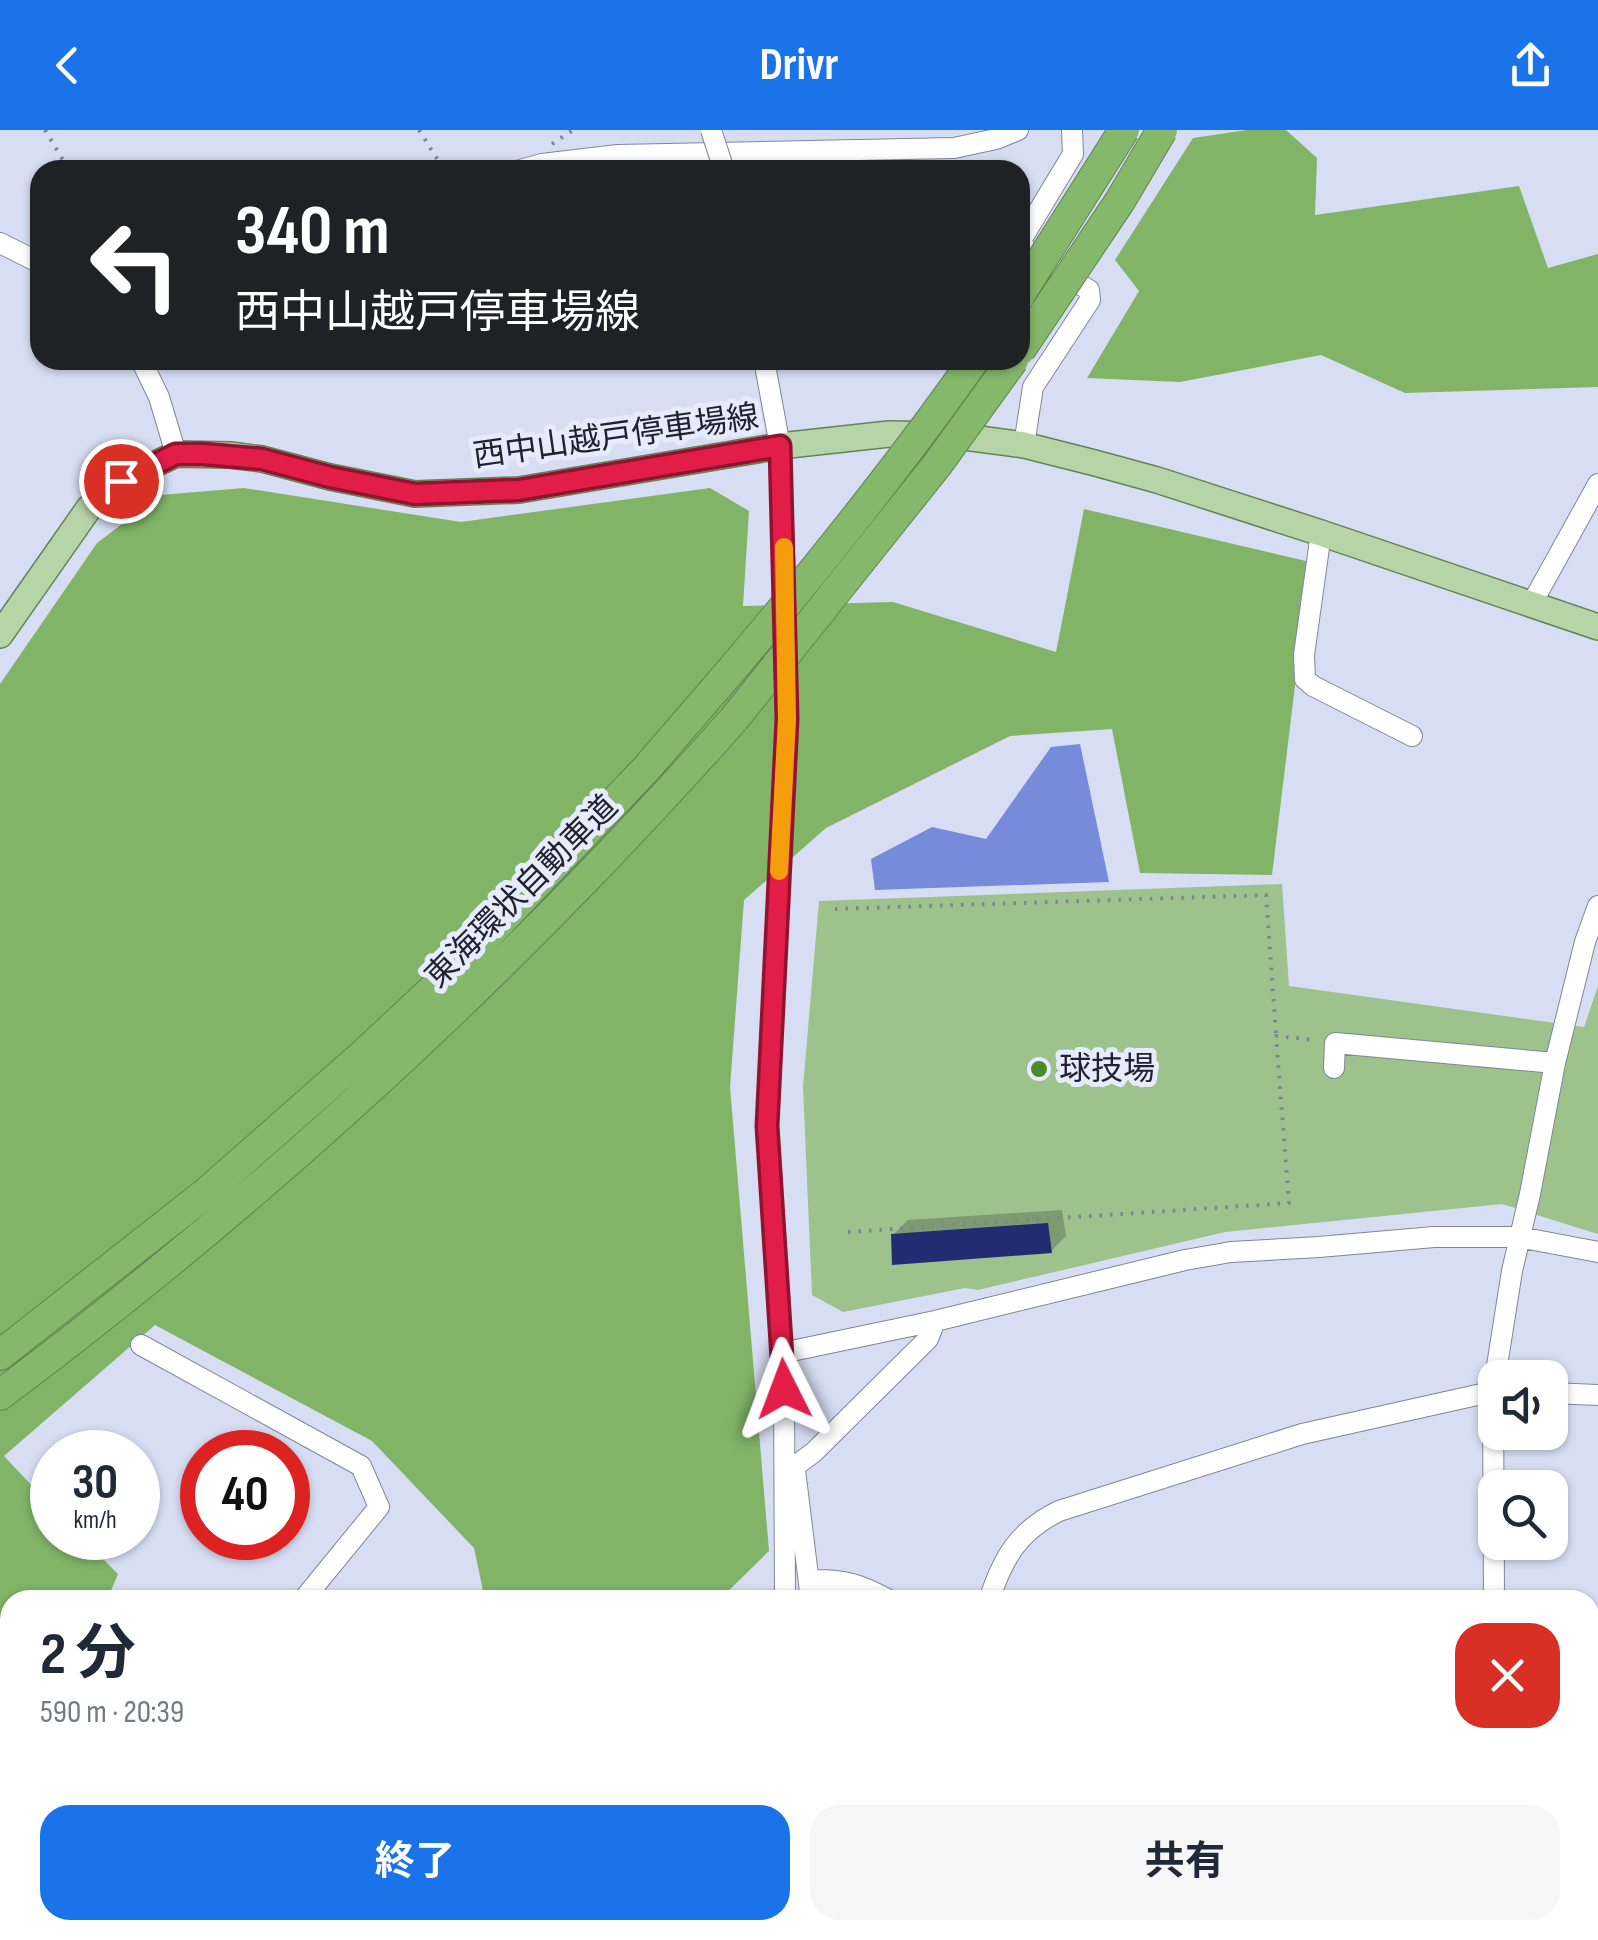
<!DOCTYPE html>
<html lang="ja">
<meta charset="utf-8">
<style>
:root{--surface:#fff;--page:#f6f6f7;--text:#1f2937;--muted:#747a83;--accent:#1a73e8}
body{margin:0;font-family:"Sofia Sans Condensed","Noto Sans JP",sans-serif;background:var(--page);color:var(--text);height:100vh;display:flex;flex-direction:column;font-size:38px;white-space:nowrap}
*{box-sizing:border-box;margin:0}
p{font-size:32px;color:var(--muted)}
.icon{flex:none;width:55px;height:55px;fill:none;stroke:currentColor;stroke-width:2;stroke-linecap:round;stroke-linejoin:round}
.map{position:relative;flex:1;overflow:hidden}
.panel{position:absolute;left:0px;top:1460px;width:1600px;height:350px;display:flex;flex-direction:column;background:var(--surface);border-radius:30px 30px 0 0;box-shadow:0 2px 8px #0004}
.panel>*{flex:none}
.top-card{position:absolute;left:30px;top:30px;width:1000px;height:210px;border-radius:30px;box-shadow:0 2px 8px #0004;background:#202124;color:#fff;overflow:hidden}
.tools{position:absolute;left:1478px;top:1230px;display:grid;gap:20px}
.tools a{display:grid;place-items:center;width:90px;height:90px;border-radius:20px;background:var(--surface);box-shadow:0 2px 8px #0004;font-size:50px}
.speed{position:absolute;left:30px;top:1300px;display:flex;gap:20px;font-size:50px;font-weight:700;text-align:center}
.speed>*{display:grid;place-content:center;width:130px;height:130px;border-radius:50%;background:var(--surface);box-shadow:0 2px 8px #0004;line-height:1}
.speed small{font-size:25px;font-weight:400}
.speed .limit{border:15px solid #d22;background:#fff;color:#111}
.pin{position:absolute;display:grid;place-items:center;width:85px;height:85px;color:#fff;margin:-42px;border:5px solid #fff;border-radius:50%;box-shadow:0 2px 10px #0007}
.me{position:absolute;width:110px;margin:-55px;rotate:357deg;stroke-linejoin:round;filter:drop-shadow(0 0 8px #0008)}
.turn{display:flex;align-items:center;gap:35px;height:210px;padding:0 40px;font-size:45px}
.turn .icon{width:130px;height:130px;stroke-width:2.5}
.turn b{display:block;font-size:70px;line-height:85px}
.round{display:grid;place-items:center;flex:none;width:105px;height:105px;border-radius:30px;background:var(--page)}
.head{display:flex;align-items:center;justify-content:space-between;height:170px;padding:0 40px}
h1{font-size:60px;font-weight:700;line-height:75px}
.primary-button{display:flex;gap:20px;margin-top:auto;padding:20px 40px}
.primary-button a{flex:1;height:115px;border-radius:30px;background:var(--accent);color:#fff;font-size:40px;font-weight:700;line-height:115px;text-align:center}
.primary-button a+a{background:var(--page);color:var(--text)}
header{display:flex;justify-content:space-between;align-items:center;height:130px;padding:0 40px;background:var(--accent);color:#fff;font-size:45px;font-weight:700}
.map>svg:first-child{display:block}
</style>
<header><svg class="icon" aria-label="back" viewBox="0 0 24 24"><path d="M15 5l-7 7 7 7"/></svg>Drivr<svg class="icon" aria-label="share" viewBox="0 0 24 24"><path d="M12 15V3M7 8l5-5 5 5M5 13v7h14v-7"/></svg></header>
<div class="map">
<svg width="1598" height="1810" viewBox="0 0 1598 1810">
<rect width="100%" height="100%" fill="#d7def4"/>
<!-- green -->
<path fill="#9dc28c" d="M1282 754 1289 856 1584 897 1598 856V1104L1502 1074 1225 1102 978 1160 965 1158 843 1182 812 1165 803 957 819 771Z"/>
<!-- forest -->
<path fill="#81b467" d="M1247 0H1286L1317 28 1315 85 1519 56 1548 138 1598 124V257L1405 263 1321 225 1180 252 1087 248 1139 161 1115 130 1193 8Z
M244 358 461 392 710 358 749 381 743 476 893 472 1056 522 1084 379 1310 432 1272 745 1140 743 1112 599 1010 606 826 698 744 770 730 957 769 1421 719 1470H485L474 1418 372 1311 155 1195 4 1326 52 1377V1408H82L118 1444 107 1470H10V1704L0 1729V554L97 413 160 365Z"/>
<!-- water -->
<path fill="#768bd9" d="M1080 614 1109 752 875 760 871 729 932 697 986 709 1051 617Z"/>
<!-- shadow -->
<path fill="#0003" d="M1062 1080 1066 1106 1051 1121 893 1105 908 1090Z"/>
<!-- building -->
<path fill="#212c71" d="M1048 1093 1052 1123 892 1135 891 1104Z"/>
<g fill="none" stroke-linecap="round" stroke-linejoin="round">
<!-- minor casing -->
<g stroke="#80869a" stroke-width="22">
<path id="minor" d="M520 40 542 34 618 25 954 18 996 9 1018 0
M0 113 40 133
M141 230 159 267 176 324
M764 230 780 316 786 479
M1024 315 1033 257 1090 170 1089 160 1026 121 1021 110 1073 24 1072 0
M1321 403 1304 525 1305 549 1313 556 1412 606
M1531 475 1598 354
M1334 938 1335 913 1555 933
M141 1215 361 1336 379 1377 303 1470
M782 1223 935 1191 1185 1130 1231 1122 1319 1117 1434 1107H1519L1598 1122
M1550 1263 1598 1265
M794 1337 814 1322 928 1209 935 1191
M795 1340 811 1470
M810 1450C843 1449 860 1454 889 1470
M785 1470 784 1259 767 996 787 589 786 523
M989 1470C1003 1428 1018 1401 1059 1381L1302 1304 1495 1261
M1494 1470 1493 1261 1512 1141 1530 1064 1555 933 1585 812 1598 776
M1590 1517 1598 1522
M1590 1592 1598 1583
M209 1800 228 1810
M504 1800 520 1810
M756 1800 771 1810
M829 1800V1810
M418 1810 426 1800
M1247 1810 1248 1800
M1457 1810 1462 1800"/>
</g>
<!-- major casing -->
<g stroke="#628454" stroke-width="28">
<path id="major" d="M0 505 89 378 121 351 176 324 230 325 262 329 330 347 415 364 519 360 780 316 889 304 949 305 1024 315 1095 333 1157 350 1321 403 1598 497"/>
</g>
<!-- highway casing -->
<g stroke="#628454" stroke-width="32">
<path id="highway" d="M0 1225 206 1063 365 923 458 836 646 639 734 537
M0 1265C267 1065 513 838 734 589"/>
</g>
<!-- path -->
<path stroke="#7f8493" stroke-width="4" stroke-dasharray="2.5 8" stroke-linecap="butt" d="M45 0 69 40
M419 0 444 40
M552 14 573 0
M835 779 1266 765 1276 904
M848 1102 1289 1073 1276 906 1315 910"/>
<!-- minor -->
<use href="#minor" stroke="#fff" stroke-width="20"/>
<!-- major -->
<use href="#major" stroke="#b6d4a6" stroke-width="25"/>
<!-- highway -->
<use href="#highway" stroke="#85b86a" stroke-width="30"/>
<!-- minor-bridge casing -->
<g stroke="#80869a" stroke-width="22" stroke-linecap="butt">
<path id="minor-bridge" d="M711 0 724 40"/>
</g>
<!-- highway-bridge casing -->
<g stroke="#628454" stroke-width="32" stroke-linecap="butt">
<path id="highway-bridge" d="M1020 164 1124 0
M1020 220 1120 71 1162 0
M734 537C818 437 899 337 974 230
M734 589 937 335 1013 230"/>
</g>
<!-- minor-bridge -->
<use href="#minor-bridge" stroke="#fff" stroke-width="20"/>
<!-- highway-bridge -->
<use href="#highway-bridge" stroke="#85b86a" stroke-width="30"/>
</g>
<g fill="none" stroke-linecap="round" stroke-linejoin="round">
<!-- route casing -->
<g stroke="#92132f" stroke-width="25">
<path id="route" d="M121 351 176 324H203L262 329 330 347 415 364 519 360 780 316 787 589 767 996 784 1259"/>
</g>
<!-- route -->
<use href="#route" stroke="#e11d48" stroke-width="18"/>
<!-- slow -->
<path stroke="#f59e0b" stroke-width="18" d="M779 741 787 589 784 417"/>
</g>
<!-- markers -->
<circle fill="#4f8a29" stroke="#e6ebfd" stroke-width="4" cx="1039" cy="939" r="10"/>
<g text-anchor="middle" dominant-baseline="central" stroke-width="10" stroke-linejoin="round" paint-order="stroke">
<!-- street labels -->
<g font-size="32" fill="#20232b" stroke="#e6ebfd">
<text transform="translate(616 307) rotate(-8)">西中山越戸停車場線</text>
<text transform="translate(522 762) rotate(-45)">東海環状自動車道</text>
</g>
<!-- poi labels -->
<g font-size="32" fill="#20232b" stroke="#e6ebfd" text-anchor="start">
<text x="1059" y="939">球技場</text>
</g>
</g>
</svg>
<div class="tools">
<a><svg class="icon" aria-label="sound" viewBox="0 0 24 24"><path d="M4 9h4l5-4v14l-5-4H4zM17 9q2 3 0 6"/></svg></a>
<a><svg class="icon" aria-label="search" viewBox="0 0 24 24"><circle cx="10" cy="10" r="6"/><path d="M15 15l6 6"/></svg></a>
</div>
<div class="speed"><div>30<small>km/h</small></div><div class="limit">40</div></div>
<div class="pin" style="left:121px;top:351px;background:#d93025"><svg class="icon" aria-label="arrive" viewBox="0 0 24 24"><path d="M6 21V4h12l-3 4 3 4H6"/></svg></div>
<svg class="me" style="left:784px;top:1259px" viewBox="-20 -20 40 40"><path d="M0-17L14 15 0 8-14 15z" fill="#e11d48" stroke="#fff" stroke-width="4"/></svg>
<div class="top-card">
<div class="turn"><svg class="icon" aria-label="left" viewBox="0 0 24 24"><path d="M17 20v-9H6M10 6l-5 5 5 5"/></svg><div><b>340 m</b>西中山越戸停車場線</div></div>
</div>
<section class="panel">
<div class="head"><div><h1>2 分</h1><p>590 m · 20:39</p></div><a class="round" style="background:#d93025;color:#fff"><svg class="icon" aria-label="close" viewBox="0 0 24 24"><path d="M6 6l12 12M18 6L6 18"/></svg></a></div>
<div class="primary-button"><a>終了</a><a>共有</a></div>
</section>
</div>
